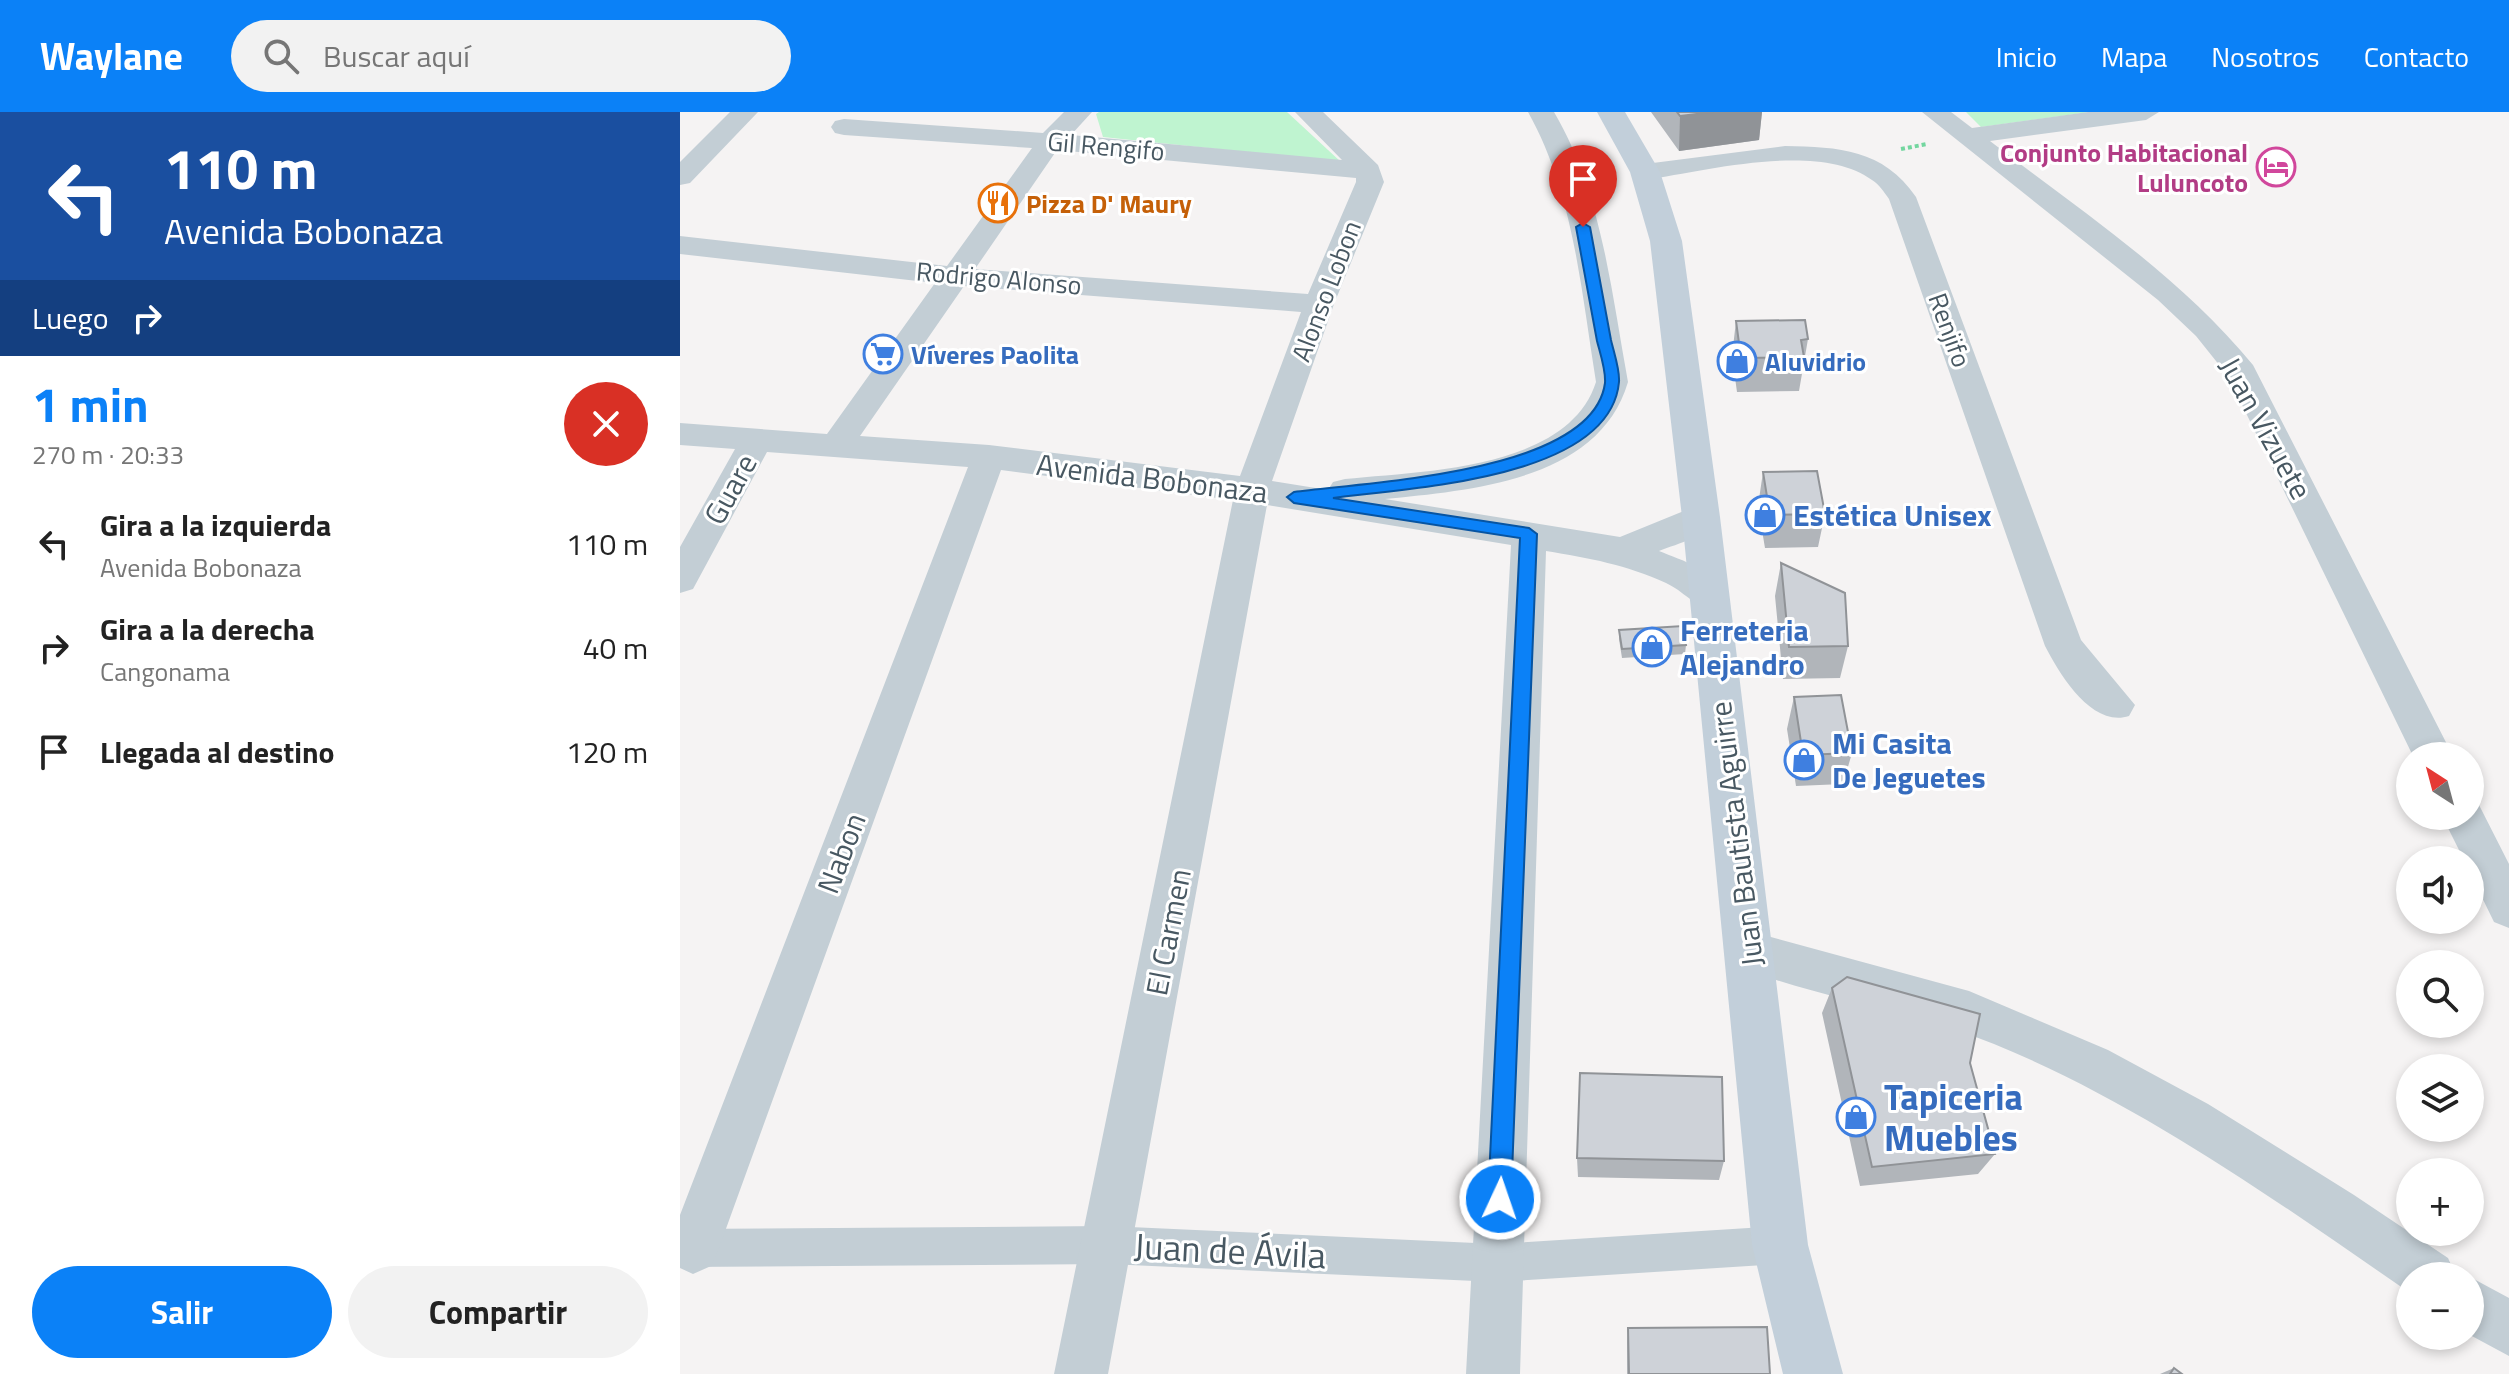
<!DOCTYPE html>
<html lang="es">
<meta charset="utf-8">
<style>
:root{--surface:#fff;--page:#f2f2f2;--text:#222;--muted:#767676;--accent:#0b81f7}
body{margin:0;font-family:"Titillium Web",sans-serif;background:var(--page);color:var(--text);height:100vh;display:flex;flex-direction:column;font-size:30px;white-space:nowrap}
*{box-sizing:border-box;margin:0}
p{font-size:26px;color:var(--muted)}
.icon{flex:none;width:44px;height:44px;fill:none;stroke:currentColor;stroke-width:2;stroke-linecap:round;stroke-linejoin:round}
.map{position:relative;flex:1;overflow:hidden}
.details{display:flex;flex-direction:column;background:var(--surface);width:680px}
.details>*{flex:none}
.banner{background:#1a4fa0;color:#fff;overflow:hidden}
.needle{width:52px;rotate:324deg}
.controls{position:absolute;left:1716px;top:630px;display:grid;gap:16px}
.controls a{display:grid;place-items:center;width:88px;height:88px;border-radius:50%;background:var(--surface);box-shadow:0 4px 12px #0003;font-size:40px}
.pin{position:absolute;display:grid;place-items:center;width:68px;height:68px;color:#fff;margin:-82px -34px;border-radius:50% 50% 50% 0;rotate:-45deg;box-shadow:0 0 8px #0007}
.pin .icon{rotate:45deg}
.me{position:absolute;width:88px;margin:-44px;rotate:3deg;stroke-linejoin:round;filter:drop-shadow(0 0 6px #0008)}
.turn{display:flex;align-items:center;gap:28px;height:168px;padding:0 32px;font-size:36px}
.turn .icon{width:104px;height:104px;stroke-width:2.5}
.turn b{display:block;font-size:56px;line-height:68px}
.then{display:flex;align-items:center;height:76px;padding:0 32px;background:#0003;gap:16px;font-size:30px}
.round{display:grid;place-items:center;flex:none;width:84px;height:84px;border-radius:42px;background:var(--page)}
.overview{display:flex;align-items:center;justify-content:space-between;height:136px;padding:0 32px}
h1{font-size:48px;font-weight:700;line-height:60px;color:var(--accent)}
.action{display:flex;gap:16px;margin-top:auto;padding:16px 32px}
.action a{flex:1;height:92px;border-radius:48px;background:var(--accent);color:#fff;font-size:32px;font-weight:700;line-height:92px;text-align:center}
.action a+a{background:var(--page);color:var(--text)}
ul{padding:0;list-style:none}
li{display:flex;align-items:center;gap:24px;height:104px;padding:0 32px}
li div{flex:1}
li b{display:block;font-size:30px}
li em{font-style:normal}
header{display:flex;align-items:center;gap:48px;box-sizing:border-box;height:112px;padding:0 40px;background:var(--accent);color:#fff}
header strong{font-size:38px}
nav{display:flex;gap:44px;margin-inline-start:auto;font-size:28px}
.search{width:560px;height:72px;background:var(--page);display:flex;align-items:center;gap:20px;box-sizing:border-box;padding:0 28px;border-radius:44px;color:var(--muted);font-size:30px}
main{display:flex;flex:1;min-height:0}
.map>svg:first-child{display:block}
</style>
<header>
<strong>Waylane</strong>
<div class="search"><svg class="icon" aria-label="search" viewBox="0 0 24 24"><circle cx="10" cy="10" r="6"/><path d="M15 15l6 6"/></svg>Buscar aquí</div>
<nav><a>Inicio</a><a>Mapa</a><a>Nosotros</a><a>Contacto</a></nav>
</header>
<main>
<section class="details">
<div class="banner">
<div class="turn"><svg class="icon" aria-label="left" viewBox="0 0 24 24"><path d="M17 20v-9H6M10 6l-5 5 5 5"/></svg><div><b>110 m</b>Avenida Bobonaza</div></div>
<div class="then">Luego<svg class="icon" aria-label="right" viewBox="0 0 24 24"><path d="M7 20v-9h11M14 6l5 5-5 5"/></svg></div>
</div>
<div class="overview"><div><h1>1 min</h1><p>270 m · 20:33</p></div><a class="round" style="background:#d93025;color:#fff"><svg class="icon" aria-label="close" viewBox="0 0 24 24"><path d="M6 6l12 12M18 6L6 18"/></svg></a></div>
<ul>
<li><svg class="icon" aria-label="left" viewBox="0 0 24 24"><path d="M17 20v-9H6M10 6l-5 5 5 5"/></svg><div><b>Gira a la izquierda</b><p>Avenida Bobonaza</p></div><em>110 m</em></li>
<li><svg class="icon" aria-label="right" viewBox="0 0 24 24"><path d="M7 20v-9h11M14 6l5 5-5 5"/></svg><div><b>Gira a la derecha</b><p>Cangonama</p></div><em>40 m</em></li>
<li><svg class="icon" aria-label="arrive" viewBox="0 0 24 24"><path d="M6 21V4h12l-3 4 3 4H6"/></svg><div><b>Llegada al destino</b></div><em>120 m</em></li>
</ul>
<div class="action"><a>Salir</a><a>Compartir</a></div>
</section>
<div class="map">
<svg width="1829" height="1262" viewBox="0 0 1829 1262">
<rect width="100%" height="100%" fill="#f5f3f3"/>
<!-- green -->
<path fill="#bff4d0" d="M419 0H607L661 50 423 25 416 2Z
M1286 0H1410L1301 15Z"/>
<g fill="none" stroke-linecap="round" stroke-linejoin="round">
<!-- path -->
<path stroke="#73d69f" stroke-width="4" stroke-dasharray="4 3" stroke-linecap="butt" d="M1221 37 1247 32"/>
<!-- pedestrian -->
<path fill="#c3ced5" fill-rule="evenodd" d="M428 1114 817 1132 1100 1114 1114 1119 1119 1133 1114 1147 1100 1152 817 1170 428 1152 0 1155V1117Z"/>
<!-- minor -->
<path fill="#c3ced5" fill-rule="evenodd" d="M50 0H78L10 71 0 73V50Z
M384 0H412L391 23 662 48 615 0H643L698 53 704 70 654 192 592 369 648 378 653 370 665 367C742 359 888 358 916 270 901 178 894 82 848 0H874C922 82 931 178 948 270 919 369 791 378 705 387L940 425 1021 392 1033 396 1038 405C1027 425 999 431 979 439 1003 449 1033 457 1046 482L1041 492C1015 500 1008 481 986 471 947 453 909 446 866 439L840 1262H786L831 433 587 393 428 1262H374L553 388 321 358 39 1136 31 1154 13 1162 0 1156V1103L288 355 87 340 13 477 0 481V435L55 337 0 333V311L147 322 255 171 0 142V124L267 154 352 36 164 23 155 21 151 15 155 9 164 7 363 21ZM377 38 676 66V70L628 182 295 157ZM284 174 621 200 560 364 309 333 180 324Z
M1242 0H1271L1292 16 1408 0H1479L1466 8 1310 29C1401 99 1499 163 1573 253L1773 644H1733L1548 264 1516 224 1478 188Z
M1105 34C1159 35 1203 37 1236 85L1401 528 1455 593 1449 604C1412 616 1380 563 1365 534L1209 87C1204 80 1199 72 1192 68 1139 29 1026 59 965 68L955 66 951 60 955 54 965 52Z
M1790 689 1798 691 1829 752V816L1814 810 1790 761V748H1784L1762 704H1790Z
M1069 819 1289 879 1428 938 1528 992 1674 1083 1768 1146 1776 1164H1730V1181C1598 1090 1463 993 1314 932 1230 898 1138 886 1053 853L1047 839 1053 825Z
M1790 1165 1829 1186V1244L1790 1223Z"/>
<!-- secondary -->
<path fill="#c2cfda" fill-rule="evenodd" d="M917 0H945L980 60 1002 129 1040 405 1128 1133 1163 1262H1103L1072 1133 1002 405 970 129 950 60Z"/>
</g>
<!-- wall -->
<path fill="#b1b5ba" d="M971 0H1082L1079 28 999 39Z
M1056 209 1128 227 1119 279 1057 280 1052 244Z
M1083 360 1145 402 1138 435 1085 436 1078 394Z
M1101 451 1168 534 1160 566 1103 567 1095 484Z
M939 518 1006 533 1005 542 942 546 939 527Z
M1114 585 1172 641 1163 672 1116 674 1107 617Z
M1152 876 1290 951 1315 1042 1298 1062 1180 1074 1142 901Z
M897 1046 1044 1049 1039 1068 898 1065Z
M948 1216 1090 1262H947V1230Z
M1494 1256 1502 1262H1480Z"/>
<!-- shaded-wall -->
<path fill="#909397" d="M1033 0H1082L1079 28 999 39 1000 4Z"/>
<!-- building -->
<path fill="#ced2d8" stroke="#909397" stroke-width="2" d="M997 0H1033L1000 4Z
M1125 208 1128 227 1121 228 1124 245 1061 246 1056 209Z
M1137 359 1145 402 1090 403 1083 360Z
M1101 451 1165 481 1168 534 1109 535Z
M1003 514 1006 533 942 537 939 518Z
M1161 583 1172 641 1123 643 1114 585Z
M1167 865 1300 902 1290 951 1315 1042 1192 1055 1152 876Z
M900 961 1042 965 1044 1049 897 1046Z
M1087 1215 1090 1262H949L948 1216Z
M1494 1256 1502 1262H1490Z"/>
<!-- route -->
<path fill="#0b81f7" stroke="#0754a1" stroke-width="2" d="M903 111 910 115C917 153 924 191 931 228 934 241 940 258 939 270 930 368 726 376 653 386L849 416 857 422 831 1087 828 1095 820 1099 812 1095 808 1087 840 426 614 391 607 385 614 380C686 370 913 362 925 271 926 258 920 241 917 229 910 191 903 153 896 115Z"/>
<!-- icons -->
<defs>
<g id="hotel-ring" transform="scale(2)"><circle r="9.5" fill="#fff" stroke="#d1479c" stroke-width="1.5"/><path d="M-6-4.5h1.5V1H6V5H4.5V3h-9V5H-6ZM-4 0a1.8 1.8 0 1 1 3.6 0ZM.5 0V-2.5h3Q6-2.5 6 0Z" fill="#d1479c"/></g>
<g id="restaurant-ring" transform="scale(2)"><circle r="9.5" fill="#fff" stroke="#e8710a" stroke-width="1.5"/><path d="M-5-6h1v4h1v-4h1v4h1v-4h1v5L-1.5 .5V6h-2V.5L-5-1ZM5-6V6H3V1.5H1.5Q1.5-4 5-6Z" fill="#e8710a"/></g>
<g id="supermarket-ring" transform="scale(2)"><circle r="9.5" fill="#fff" stroke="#3f7fe0" stroke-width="1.5"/><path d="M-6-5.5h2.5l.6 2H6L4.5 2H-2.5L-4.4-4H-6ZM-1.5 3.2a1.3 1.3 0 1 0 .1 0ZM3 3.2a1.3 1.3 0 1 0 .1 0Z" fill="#3f7fe0"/></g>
<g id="shop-ring" transform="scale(2)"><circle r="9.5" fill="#fff" stroke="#3f7fe0" stroke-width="1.5"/><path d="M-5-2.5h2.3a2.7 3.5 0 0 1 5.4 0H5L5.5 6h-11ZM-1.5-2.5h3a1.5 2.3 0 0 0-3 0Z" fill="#3f7fe0"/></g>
</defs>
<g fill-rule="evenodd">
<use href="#hotel-ring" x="1596" y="55"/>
<use href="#restaurant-ring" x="318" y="91"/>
<use href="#supermarket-ring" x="203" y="242"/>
<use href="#shop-ring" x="1057" y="249"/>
<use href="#shop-ring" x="1085" y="403"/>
<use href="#shop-ring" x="972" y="535"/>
<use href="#shop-ring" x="1124" y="648"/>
<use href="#shop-ring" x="1176" y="1005"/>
</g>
<g text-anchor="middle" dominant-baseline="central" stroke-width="6" stroke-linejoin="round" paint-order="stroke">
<!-- far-street labels -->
<g font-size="26" fill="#485862" stroke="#fff">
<text transform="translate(426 34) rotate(5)">Gil Rengifo</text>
<text transform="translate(319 166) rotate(5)">Rodrigo Alonso</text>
<text transform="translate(646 179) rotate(-69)">Alonso Lobon</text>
<text transform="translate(1270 218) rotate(70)">Renjifo</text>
</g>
<!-- far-hotel labels -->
<g font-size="26" font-weight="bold" fill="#b23c85" stroke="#fff" text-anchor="end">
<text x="1568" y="40">Conjunto Habitacional<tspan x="1568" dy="30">Luluncoto</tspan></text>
</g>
<!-- far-food labels -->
<g font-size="26" font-weight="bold" fill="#c56008" stroke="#fff" text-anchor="start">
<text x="346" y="91">Pizza D' Maury</text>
</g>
<!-- far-shop labels -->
<g font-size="26" font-weight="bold" fill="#366cbe" stroke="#fff" text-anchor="start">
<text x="231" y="242">Víveres Paolita</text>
<text x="1085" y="249">Aluvidrio</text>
</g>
<!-- street labels -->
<g font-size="30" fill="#485862" stroke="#fff">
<text transform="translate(1586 316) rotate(61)">Juan Vizuete</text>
<text transform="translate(472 366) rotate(7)">Avenida Bobonaza</text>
<text transform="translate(50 377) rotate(-61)">Guare</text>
<text transform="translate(1056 722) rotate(-97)">Juan Bautista Aguirre</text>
<text transform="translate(161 741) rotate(-69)">Nabon</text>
<text transform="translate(488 820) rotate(-79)">El Carmen</text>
</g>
<!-- shop labels -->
<g font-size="30" font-weight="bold" fill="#366cbe" stroke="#fff" text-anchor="start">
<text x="1113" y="403">Estética Unisex</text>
<text x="1000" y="518">Ferreteria<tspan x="1000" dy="34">Alejandro</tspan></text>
<text x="1152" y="631">Mi Casita<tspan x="1152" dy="34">De Jeguetes</tspan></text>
</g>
<!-- near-shop labels -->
<g font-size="36" font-weight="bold" fill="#366cbe" stroke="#fff" text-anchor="start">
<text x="1204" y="984">Tapiceria<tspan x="1204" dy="41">Muebles</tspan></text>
</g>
<!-- near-street labels -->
<g font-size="36" fill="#485862" stroke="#fff">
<text transform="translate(550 1138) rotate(3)">Juan de Ávila</text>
</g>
</g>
</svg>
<div class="controls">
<a><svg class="needle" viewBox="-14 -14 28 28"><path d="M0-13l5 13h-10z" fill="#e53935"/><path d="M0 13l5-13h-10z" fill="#767676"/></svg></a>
<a><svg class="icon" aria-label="sound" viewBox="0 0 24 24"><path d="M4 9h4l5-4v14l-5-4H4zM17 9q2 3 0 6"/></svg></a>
<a><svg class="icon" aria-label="search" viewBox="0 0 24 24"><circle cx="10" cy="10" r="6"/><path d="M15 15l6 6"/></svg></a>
<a><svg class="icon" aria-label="layers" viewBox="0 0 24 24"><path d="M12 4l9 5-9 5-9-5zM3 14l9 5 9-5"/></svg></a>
<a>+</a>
<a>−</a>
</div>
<div class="pin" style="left:903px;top:115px;background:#d93025"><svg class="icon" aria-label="arrive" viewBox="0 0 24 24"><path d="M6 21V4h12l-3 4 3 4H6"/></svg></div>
<svg class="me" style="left:820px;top:1087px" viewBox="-20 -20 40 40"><circle r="17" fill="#0b81f7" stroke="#fff" stroke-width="3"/><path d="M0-11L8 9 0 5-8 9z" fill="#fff"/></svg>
</div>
</main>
